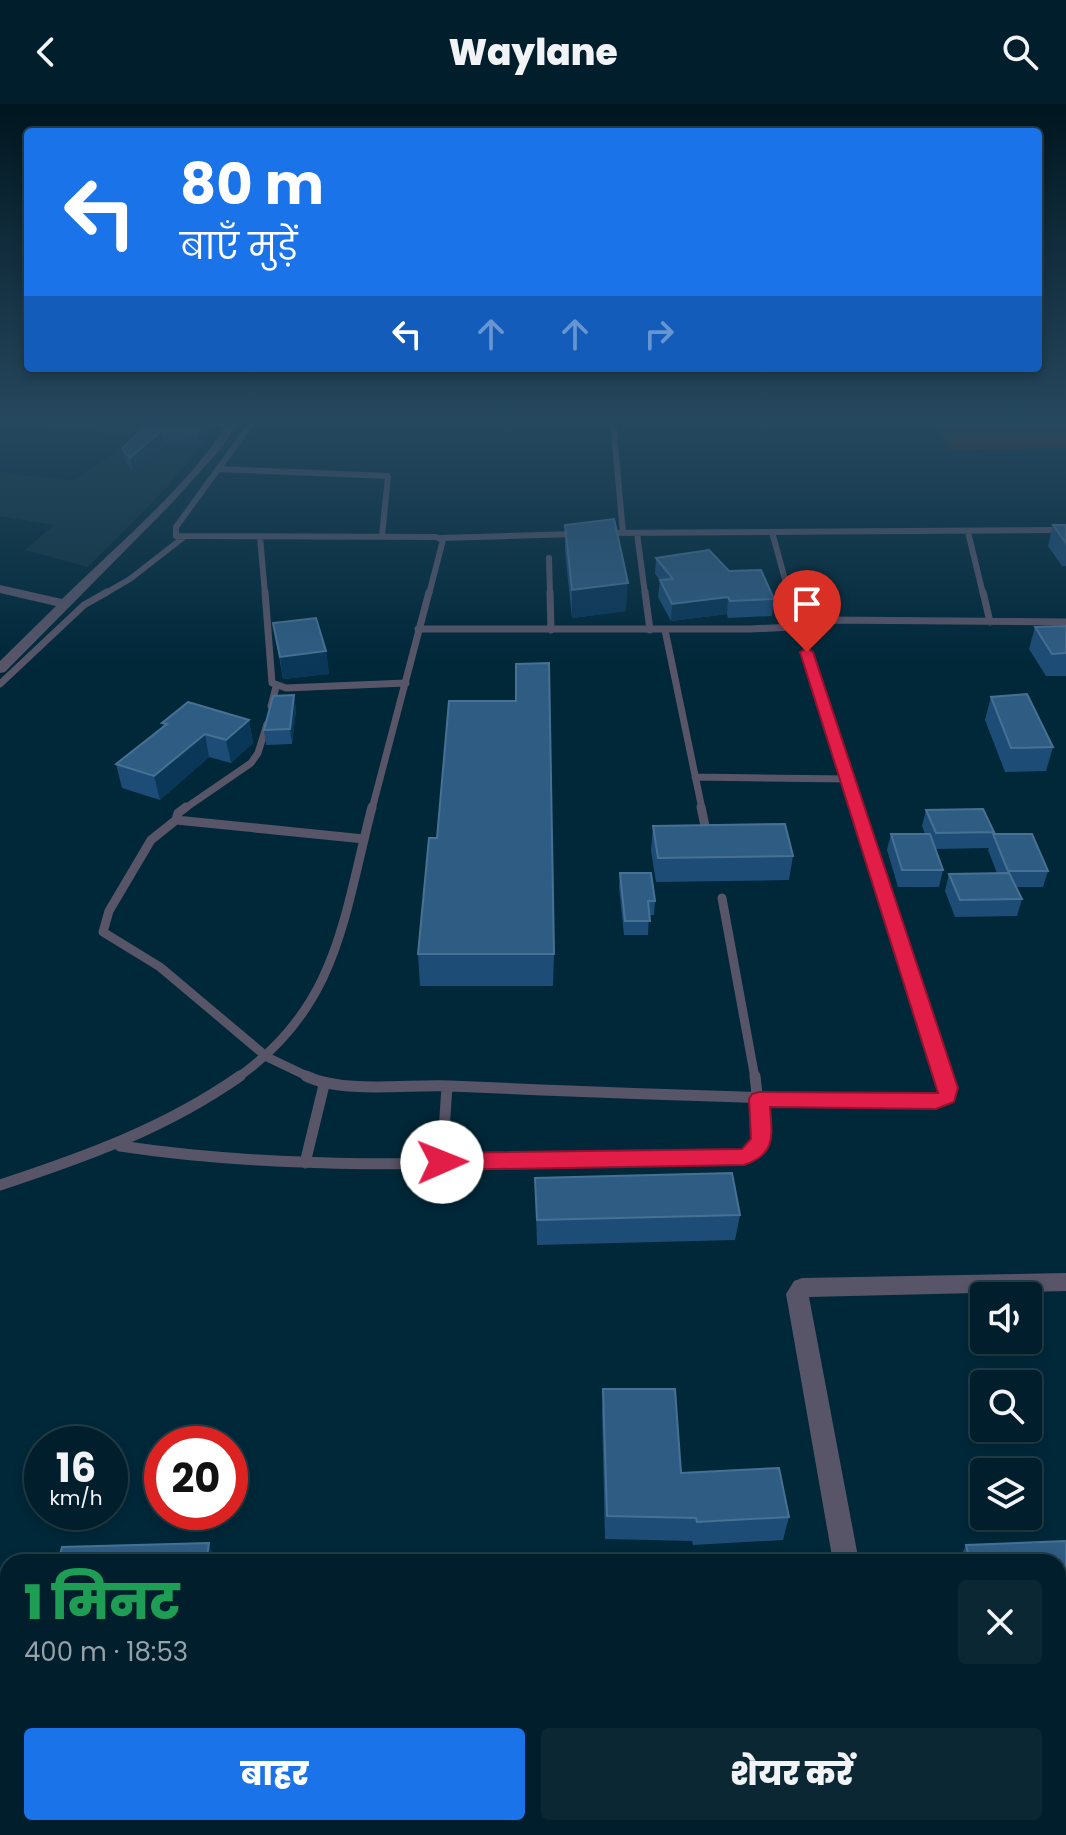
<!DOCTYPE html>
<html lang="hi">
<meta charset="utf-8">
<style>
:root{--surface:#001e2b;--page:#0a2733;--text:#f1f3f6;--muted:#95a2a9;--line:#223c47;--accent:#1a73e8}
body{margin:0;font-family:Poppins,"Noto Sans Devanagari",sans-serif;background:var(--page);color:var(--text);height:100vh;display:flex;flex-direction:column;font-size:30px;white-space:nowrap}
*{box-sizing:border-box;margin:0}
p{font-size:26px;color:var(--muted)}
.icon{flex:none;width:44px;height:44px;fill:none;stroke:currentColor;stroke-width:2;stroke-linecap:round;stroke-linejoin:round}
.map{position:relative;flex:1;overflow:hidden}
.panel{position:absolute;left:0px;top:1450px;width:1066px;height:282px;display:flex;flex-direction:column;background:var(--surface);border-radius:24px 24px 0 0;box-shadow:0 4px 12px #0003,0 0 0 2px var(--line)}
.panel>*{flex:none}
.guide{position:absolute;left:24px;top:24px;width:1018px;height:244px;border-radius:8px;box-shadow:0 4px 12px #0003,0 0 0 2px var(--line);background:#1a73e8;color:#fff;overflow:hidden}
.buttons{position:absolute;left:970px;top:1178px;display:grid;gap:16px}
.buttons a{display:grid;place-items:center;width:72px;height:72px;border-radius:8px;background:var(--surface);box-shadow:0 4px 12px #0003,0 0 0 2px var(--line);font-size:40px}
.speed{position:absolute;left:24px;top:1322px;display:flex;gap:16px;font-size:40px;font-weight:700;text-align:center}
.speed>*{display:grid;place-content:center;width:104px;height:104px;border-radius:50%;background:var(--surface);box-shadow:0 4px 12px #0003,0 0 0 2px var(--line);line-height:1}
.speed small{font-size:20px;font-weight:400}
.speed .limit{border:12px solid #d22;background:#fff;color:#111}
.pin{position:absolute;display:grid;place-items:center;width:68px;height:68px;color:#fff;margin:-82px -34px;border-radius:50% 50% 50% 0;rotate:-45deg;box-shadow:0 0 8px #0007}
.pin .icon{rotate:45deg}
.me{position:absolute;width:88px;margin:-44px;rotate:89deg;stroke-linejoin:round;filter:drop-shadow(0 0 6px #0008)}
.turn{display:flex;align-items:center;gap:28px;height:168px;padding:0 24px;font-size:36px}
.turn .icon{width:104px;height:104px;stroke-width:2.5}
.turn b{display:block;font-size:56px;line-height:68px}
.lanes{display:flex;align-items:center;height:76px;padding:0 24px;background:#0003;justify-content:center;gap:40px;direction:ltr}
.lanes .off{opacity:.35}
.round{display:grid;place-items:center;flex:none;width:84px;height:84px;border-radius:8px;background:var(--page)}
.head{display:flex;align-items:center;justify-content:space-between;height:136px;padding:0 24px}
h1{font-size:48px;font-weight:800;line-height:60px;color:#1e9e55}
.primary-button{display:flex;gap:16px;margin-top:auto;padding:16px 24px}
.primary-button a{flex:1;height:92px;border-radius:8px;background:var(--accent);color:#fff;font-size:32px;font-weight:800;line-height:92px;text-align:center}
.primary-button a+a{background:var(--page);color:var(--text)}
header{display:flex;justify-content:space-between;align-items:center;height:104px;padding:0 24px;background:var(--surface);font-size:36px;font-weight:800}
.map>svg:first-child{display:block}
</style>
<header><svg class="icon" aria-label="back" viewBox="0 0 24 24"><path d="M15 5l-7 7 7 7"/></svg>Waylane<svg class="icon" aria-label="search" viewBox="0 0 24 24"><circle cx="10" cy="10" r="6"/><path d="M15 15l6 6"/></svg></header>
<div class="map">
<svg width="1066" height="1731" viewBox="0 0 1066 1731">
<rect width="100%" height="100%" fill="#002839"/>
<!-- built -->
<path fill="#103342" d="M17 317H222L164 386 88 463 25 446 54 421 0 412V368L74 377 138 332Z"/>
<!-- green -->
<path fill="#562400" d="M934 317H1063L1066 321V344L950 346Z"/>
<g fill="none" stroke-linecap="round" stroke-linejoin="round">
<!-- service-far3 -->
<path stroke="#585569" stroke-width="6" d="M253 317 176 423V432L436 433 443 436 429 490
M613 317 623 429
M218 365 388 372 382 432
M772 428 789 490
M968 428 983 490
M605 429 1066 426
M637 429 645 490
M260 433 265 490
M441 434 575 430
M549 454 550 490
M104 490 130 475 184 433"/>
<!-- service-far2 -->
<path stroke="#585569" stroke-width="7" d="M265 488 272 579 286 584 406 579
M550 488 551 526
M645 488 650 526
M789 488 857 705
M983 488 990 518
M418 525H750L794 523 826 516 1066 518
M665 526 702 705
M0 580 84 501 107 488
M271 602 276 583
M695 673 848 675
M184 705 251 659 258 649 267 620
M372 705 429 488"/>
<!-- service-far1 -->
<path stroke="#585569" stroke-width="9" d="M186 703 178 709 176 716 364 735
M701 703 706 727
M857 703 945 974
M176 716 151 736 109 807 103 828 160 863 267 953 311 974
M722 794 755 974
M237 974C338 903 343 815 372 703"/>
<!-- service -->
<path stroke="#585569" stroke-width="11" d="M306 972C343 990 408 980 450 982 612 989 774 995 936 998L947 993 944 972
M120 1042C325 1073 543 1055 750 1051L762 1035 755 972
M442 1058 447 982
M305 1059 324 981
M0 1081C85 1053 166 1024 240 972"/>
<!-- minor -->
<path fill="#585569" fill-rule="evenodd" d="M183 317H238L223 342 172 399 5 568 0 569V557L56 502 0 489V481L62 495C113 445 188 382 225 323L188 320Z
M1066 1169V1187L809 1193 859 1458H833L786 1190 794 1177 802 1174Z
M882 1724H912L913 1731H883Z"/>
</g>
<!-- wall -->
<path fill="#1d4c76" d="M149 317 212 325 199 340 163 339 132 366 124 357 122 345Z
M565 421 626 507 572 514 565 448Z
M1053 421H1066V462H1062L1048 442Z
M656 454 729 467 774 495 772 512 728 514 727 510 671 517 658 493 660 476 655 470Z
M273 519 326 547 329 570 283 575Z
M1066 522V572H1046L1029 545 1035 523Z
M294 591 296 606 292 640 266 641 264 626Z
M991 593 1053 643 1046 667 1005 668 985 616Z
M249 616 253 639 231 659 209 653 160 696 122 684 116 660 163 622 162 619Z
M926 706 994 728V730L1048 767 1043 783H1016L1022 795 1017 812 955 813 945 787 949 770 997 769 988 746 989 744 936 745 943 766 939 783H898L887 746 891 730H925L922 722Z
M653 722 793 752 789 776 656 778 651 747Z
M620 769 655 797 654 811H649L648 831H624L619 783Z
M418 850H554L553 882H420Z
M535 1074 740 1111 735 1136 537 1141Z
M603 1285 681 1369 789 1413 783 1436 693 1441 692 1437 605 1435 602 1309Z
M1066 1437V1726L1021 1728 1020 1724H1058V1458H958L966 1441Z"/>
<!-- shaded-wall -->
<path fill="#0a3758" d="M207 317H211L212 325 199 340 197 328Z
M161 327 163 339 132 366 130 354Z
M628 479 626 507 572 514V486Z
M728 493 727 510 671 517 672 500Z
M326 547 329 570 283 575 280 553Z
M294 591 296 606 292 640 290 625Z
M249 616 253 639 231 659 226 636Z
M205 630 209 653 160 696 154 672Z
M209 1439 215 1458H206Z
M165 1724H181L180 1731H163Z"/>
<!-- building -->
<path fill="#2f5c83" stroke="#477194" stroke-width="2" d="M149 317H207L197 328 161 327 130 354 122 345Z
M614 415 628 479 572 486 565 421Z
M1053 421H1066V439Z
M709 446 729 467 761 466 774 495 730 497 728 493 672 500 660 476 673 475 656 454Z
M316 514 326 547 280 553 273 519Z
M1066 522V549L1052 550 1035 523Z
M549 559 554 850H418L429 734H437L449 597H516V560Z
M1027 590 1053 643 1011 644 991 593Z
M294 591 290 625 264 626 273 592Z
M188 598 249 616 226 636 205 630 154 672 116 660 167 620 162 619Z
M983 705 994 728 936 729 926 706Z
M785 720 793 752 658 754 653 722Z
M891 730H930L943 766H902Z
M993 730H1032L1048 767H1008Z
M620 769H651L655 797H648L650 817H625Z
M1009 769 1022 795 960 796 949 770Z
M732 1069 740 1111 537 1116 535 1074Z
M603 1285H675L681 1369 779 1364 789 1413 697 1418 696 1414 607 1412Z
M1066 1437V1703H1058V1458H970L966 1441Z
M209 1439 206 1458H58L62 1443Z
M0 1633H8V1724H165L163 1731H0Z"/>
<!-- sky -->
<linearGradient id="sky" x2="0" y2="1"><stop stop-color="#00161f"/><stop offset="0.57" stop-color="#26485f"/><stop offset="1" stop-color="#26485f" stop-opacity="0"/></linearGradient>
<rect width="1066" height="559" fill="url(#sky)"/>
<!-- route -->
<path fill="#e11d48" stroke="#92132f" stroke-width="2" d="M807 544 813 548 958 984 954 998 936 1005 770 1003C772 1031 777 1050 744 1061L442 1066 434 1063 431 1058 434 1052 442 1049 742 1045 751 1035 749 995 752 990 759 988 938 989 800 548Z"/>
</svg>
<div class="buttons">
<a><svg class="icon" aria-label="sound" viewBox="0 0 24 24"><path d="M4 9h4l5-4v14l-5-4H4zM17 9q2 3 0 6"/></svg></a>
<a><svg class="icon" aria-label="search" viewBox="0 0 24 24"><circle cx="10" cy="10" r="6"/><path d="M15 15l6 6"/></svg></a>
<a><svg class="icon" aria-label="layers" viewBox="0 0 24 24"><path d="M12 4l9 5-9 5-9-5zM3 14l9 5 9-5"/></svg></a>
</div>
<div class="speed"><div>16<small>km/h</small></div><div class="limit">20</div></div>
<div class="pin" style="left:807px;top:548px;background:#d93025"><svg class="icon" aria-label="arrive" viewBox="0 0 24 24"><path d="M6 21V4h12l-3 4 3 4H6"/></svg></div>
<svg class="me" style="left:442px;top:1058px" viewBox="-20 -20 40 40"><circle r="19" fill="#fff"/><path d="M0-13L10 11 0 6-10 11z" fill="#e11d48"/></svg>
<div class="guide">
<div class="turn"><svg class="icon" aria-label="left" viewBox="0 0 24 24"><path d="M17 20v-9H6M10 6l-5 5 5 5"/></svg><div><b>80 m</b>बाएँ मुड़ें</div></div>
<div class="lanes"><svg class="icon" aria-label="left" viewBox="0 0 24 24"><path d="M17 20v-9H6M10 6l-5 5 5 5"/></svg><svg class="icon off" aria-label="ahead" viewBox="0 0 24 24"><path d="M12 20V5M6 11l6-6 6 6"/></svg><svg class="icon off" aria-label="ahead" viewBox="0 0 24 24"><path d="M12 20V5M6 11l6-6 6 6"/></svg><svg class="icon off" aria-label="right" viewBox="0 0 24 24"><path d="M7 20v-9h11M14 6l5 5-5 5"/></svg></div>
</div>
<section class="panel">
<div class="head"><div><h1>1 मिनट</h1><p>400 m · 18:53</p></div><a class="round"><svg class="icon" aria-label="close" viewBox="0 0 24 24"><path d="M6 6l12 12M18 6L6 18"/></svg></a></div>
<div class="primary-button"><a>बाहर</a><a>शेयर करें</a></div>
</section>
</div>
